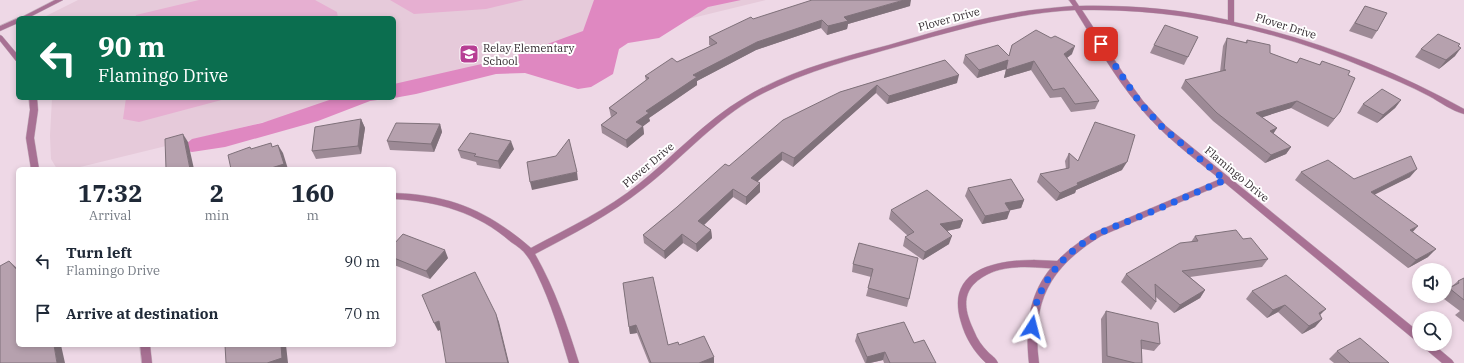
<!DOCTYPE html>
<style>
:root{--surface:#fff;--page:#f2f2f3;--text:#1f2937;--muted:#747a83}
body{margin:0;font-family:"IBM Plex Serif",serif;background:var(--page);color:var(--text);height:100vh;display:flex;flex-direction:column;font-size:15px;white-space:nowrap}
*{box-sizing:border-box;margin:0}
p{font-size:13px;color:var(--muted)}
.icon{flex:none;width:22px;height:22px;fill:none;stroke:currentColor;stroke-width:2;stroke-linecap:round;stroke-linejoin:round}
.map{position:relative;flex:1;overflow:hidden}
.sheet{position:absolute;left:16px;top:167px;width:380px;height:180px;display:flex;flex-direction:column;background:var(--surface);border-radius:6px;box-shadow:0 2px 6px #0003}
.sheet>*{flex:none}
.hud{position:absolute;left:16px;top:16px;width:380px;height:84px;border-radius:6px;box-shadow:0 2px 6px #0003;background:#0b6e4f;color:#fff;overflow:hidden}
.tools{position:absolute;left:1412px;top:263px;display:grid;gap:8px}
.tools a{display:grid;place-items:center;width:40px;height:40px;border-radius:50%;background:var(--surface);box-shadow:0 2px 6px #0003;font-size:20px}
.pin{position:absolute;display:grid;place-items:center;width:34px;height:34px;color:#fff;margin:-17px;border-radius:8px;box-shadow:0 2px 6px #0006}
.me{position:absolute;width:44px;margin:-22px;rotate:9deg;stroke-linejoin:round;filter:drop-shadow(0 0 3px #0008)}
.turn{display:flex;align-items:center;gap:14px;height:84px;padding:0 16px;font-size:18px}
.turn .icon{width:52px;height:52px;stroke-width:2.5}
.turn b{display:block;font-size:28px;line-height:34px}
.eta{display:flex;justify-content:space-evenly;align-items:center;height:68px;text-align:center}
.eta b{font-size:24px;font-weight:700;line-height:28px}
ul{padding:0;list-style:none}
li{display:flex;align-items:center;gap:12px;height:52px;padding:0 16px}
li div{flex:1}
li b{display:block;font-size:15px}
li em{font-style:normal}
.map>svg:first-child{display:block}
</style>
<div class="map">
<svg width="1464" height="363" viewBox="0 0 1464 363">
<rect width="100%" height="100%" fill="#eed8e6"/>
<!-- built -->
<path fill="#e6cada" d="M78 0H766L394 91V18H42Z
M52 98H363L72 169H57L51 159 50 136Z"/>
<!-- green -->
<path fill="#e6afd1" d="M199 0H315L337 12 338 18H135L136 15Z
M390 0H524L486 9 414 14Z
M126 98H229L139 122 123 119Z"/>
<!-- forest -->
<path fill="#df88c1" d="M594 0H741L708 7 659 38 628 43 619 49 613 74 591 87 578 89 525 73 496 74 416 94 394 98V84L512 57 583 31Z
M335 98H392L370 101 318 121 225 147 192 152 179 149 192 139 262 123Z"/>
<g fill="none" stroke-linecap="round" stroke-linejoin="round">
<!-- service casing -->
<g stroke="#c8b5c1" stroke-width="1">
<path id="service" d="M1034 260 1058 261 1061 263 1062 265 1061 267 1058 269C1029 267 995 262 973 285 961 299 967 316 974 331 977 339 982 346 988 352 991 355 996 358 998 363H986C974 352 965 337 961 322 945 270 995 260 1034 260Z"/>
</g>
<!-- minor casing -->
<g stroke="#c8b5c1" stroke-width="1">
<path id="minor" d="M1069 0H1075L1079 6C1129 5 1179 9 1228 20V0H1234V22C1314 39 1392 69 1464 109V114C1452 111 1440 102 1429 96 1410 86 1391 78 1371 70 1279 31 1182 8 1082 10L1127 79 1143 101 1166 126 1419 332V342L1416 341 1225 183 1101 236C1049 268 1031 302 1039 363H1029C1022 300 1041 264 1095 232L1220 179C1191 156 1161 134 1138 105 1114 76 1095 42 1075 10 1016 13 960 29 903 45 850 60 797 73 749 101 710 125 680 160 644 188 610 215 573 234 535 254 555 289 567 325 579 363H569C560 333 551 303 537 274 534 268 531 261 527 256 523 250 517 246 511 242 478 213 438 201 394 199V193C451 195 488 211 531 248 568 228 607 210 640 183 675 155 705 121 744 98 788 71 839 58 889 45 927 34 965 22 1003 15 1026 10 1050 8 1073 6Z
M1421 344H1433L1452 360 1454 363H1442L1423 347Z"/>
</g>
<!-- tertiary casing -->
<g stroke="#c8b5c1" stroke-width="1">
<path id="tertiary" d="M55 0H63L28 18H20Z
M18 18V23L0 31V26Z
M0 35 2 36 18 55V61H16L0 41Z
M29 98H37L38 110 34 138 39 169H31L26 138 30 110Z
M140 345H150L152 363H142Z"/>
</g>
<!-- service -->
<use href="#service" fill="#a87194" fill-rule="evenodd"/>
<!-- minor -->
<use href="#minor" fill="#a87194" fill-rule="evenodd"/>
<!-- tertiary -->
<use href="#tertiary" fill="#a87194" fill-rule="evenodd"/>
</g>
<!-- wall -->
<path fill="#9d8a96" d="M910 6 848 24 847 29 827 35 821 28 756 50 697 81V85L649 118 650 121 643 126 644 134 627 148 602 133 601 125 611 117 609 108 646 81 645 76 677 62 711 46 709 45V37L753 19Z
M1365 6 1377 31 1372 39 1349 31Z
M1198 37 1184 65 1150 53 1154 45Z
M1227 38 1245 43 1247 40 1270 53 1297 63 1300 58 1319 65 1322 61 1348 75 1334 120 1328 127 1291 108 1262 117 1277 128 1273 133 1291 147 1286 154 1265 163 1213 121 1181 88 1185 80 1220 72 1223 46Z
M1460 44 1458 46 1455 56 1439 69 1415 57 1421 49Z
M1012 45 1072 54 1067 58 1099 101 1095 109 1071 112 1061 97 1050 98 1031 70 1004 78 1006 69 977 78 963 63 965 55H1009Z
M945 60 957 83 887 104 876 93 793 167 782 160 757 182 760 183V192L746 205 733 197 703 225 711 230 712 238 697 252 683 243 665 259 644 243 643 235 729 166 840 92Z
M1401 100 1395 108 1377 123 1357 113 1363 104Z
M361 119 365 128 361 154 316 159 312 151Z
M440 124 442 132 434 152 390 150 387 141Z
M514 149 500 169 477 165 476 162 461 158 458 150Z
M1069 153 1078 161 1122 170 1076 190 1075 193 1056 201 1037 182 1040 174 1066 169 1065 161Z
M1301 172 1354 179 1410 177 1374 194 1413 232 1428 257 1408 268 1295 180Z
M968 188 1024 200 1021 208 1009 210 1007 219 982 224 965 196Z
M891 210 963 220 960 228 947 231 949 244 923 260 903 246 905 237 908 236 889 219Z
M1195 236 1243 239 1268 259 1262 267 1190 277 1205 290 1200 298 1174 313 1156 297V302L1151 310 1121 282 1126 274 1191 242Z
M859 243 909 299 907 307 866 296 871 277 852 272 853 264Z
M394 244 448 258 430 279 394 265Z
M1464 278V322L1455 315 1460 311 1440 296H1445V292L1458 281Z
M623 283 668 345H679L714 357V363H649L637 333 630 334Z
M1252 291 1320 315 1322 319 1315 327 1302 334 1278 312 1267 318 1246 299Z
M1106 311 1160 344 1154 351 1142 349V363H1102L1101 319Z
M857 334 914 343 936 363H884L883 360 870 363H865L855 341Z
M1337 351 1389 363H1334L1329 359Z"/>
<!-- shaded-wall -->
<path fill="#7f717a" d="M904 0H911L910 6 848 24 847 29 827 35 828 26 844 17Z
M822 20 821 28 756 50 697 81V85L649 118 650 121 637 131 636 122 646 111 693 75 757 42Z
M1075 46 1072 54 1061 62 1064 54Z
M1461 48 1455 56 1439 69 1446 60Z
M1008 60 1006 69 977 78 979 70Z
M1034 61 1031 70 1004 78 1006 70Z
M959 75 957 83 887 104 889 96Z
M877 85 876 93 793 167 794 158Z
M1401 100 1395 108 1377 123 1383 115Z
M1297 101 1291 108 1251 121 1256 113Z
M361 119 365 128 361 154 358 146Z
M440 124 442 132 434 152 431 144Z
M643 126 644 134 627 148 626 140Z
M1277 128 1272 136 1270 131Z
M183 134 188 142 194 169H190Z
M511 141 514 149 500 169 498 161Z
M278 145 283 153 288 169H268Z
M1291 147 1286 154 1265 163 1271 155Z
M782 152V160L751 187V178Z
M1127 162 1122 170 1076 190 1075 193 1056 201 1060 193 1077 183Z
M1417 169 1410 177 1364 200 1371 192Z
M577 172 578 180 532 190 530 182Z
M760 183V192L746 205V197Z
M733 189V197L699 230 698 221Z
M1024 200 1021 208 1002 212 1005 203Z
M1010 211 1007 219 982 224 985 216Z
M963 220 960 228 937 233 940 224Z
M1418 226 1411 234 1410 230Z
M711 230 712 238 697 252 696 244Z
M682 234 683 243 665 259 664 251Z
M952 236 949 244 923 260 925 252Z
M1436 249 1428 257 1408 268 1416 260Z
M445 250 448 258 430 279 426 271Z
M9 261 18 269V271Z
M1205 290 1200 298 1174 313 1180 305Z
M1285 305 1278 312 1267 318 1273 310Z
M1326 309 1318 317 1319 313Z
M496 314 499 322 509 363H508Z
M1322 319 1315 327 1302 334 1309 326Z
M439 321 442 329 438 331 434 323Z
M636 325 637 333 630 334 629 327Z
M54 345H61L65 363H57Z
M281 345H286L288 363H267Z
M885 352 883 360 870 363H866L867 357Z
M714 357V363H699Z"/>
<!-- building -->
<path fill="#b6a1ae" stroke="#7f717a" d="M812 0H904L844 17 848 21 828 26 822 20 757 42 693 75 697 77 646 111 649 113 636 122 643 126 626 140 601 125 617 113 609 108 649 78 645 76 672 58 677 62 717 43 709 37 751 17 753 19Z
M1365 6 1387 13 1377 31 1355 23Z
M1165 25 1198 37 1188 57 1154 45Z
M1036 30 1051 38 1055 36 1075 46 1064 54 1099 101 1075 104 1064 88 1053 90 1034 61 1006 70 1008 60 979 70 965 55 998 45 1009 56 1012 45Z
M1438 34 1460 44 1458 46 1461 48 1446 60 1421 49Z
M1227 38 1247 43V40L1270 45V53L1297 63 1300 58 1320 65 1322 61 1350 71 1348 75 1355 78 1340 112 1334 119 1297 101 1256 113 1277 128 1270 131 1291 147 1271 155 1217 113 1185 80 1226 70H1224Z
M945 60 959 75 889 96 877 85 794 158 782 152 751 178 760 183 746 197 733 189 698 221 711 230 696 244 682 234 664 251 643 235 677 207 725 164 729 166 783 120 840 92Z
M1382 89 1401 100 1383 115 1363 104Z
M361 119 358 146 312 151 315 127Z
M1095 122 1135 135 1127 162 1077 183 1078 185 1060 193 1040 174 1069 168V153L1078 161Z
M396 123 440 124 431 144 387 141Z
M470 133 511 141 498 161 474 156 476 154 458 150Z
M183 134 190 169H166L165 139Z
M569 139 577 172 530 182 527 162 556 156Z
M271 143 272 147 278 145 284 164 268 169H231L228 155 250 147 251 149Z
M1411 156 1417 169 1371 192 1418 226 1410 230 1436 249 1416 260 1301 172 1328 160 1354 179Z
M1011 179 1024 200 1005 203 1010 211 985 216 968 188Z
M927 190 963 220 940 224 952 236 925 252 905 237 914 232 891 210Z
M1236 230 1243 239 1251 238 1268 259 1182 271 1205 290 1180 305 1155 284 1156 302 1126 274 1180 243 1198 241 1195 236Z
M403 234 445 250 426 271 394 258V244Z
M859 243 918 258 909 299 868 288 873 269 853 264Z
M9 261 18 271V345H54L57 363H0V266Z
M475 272 496 314 508 363H446L439 321 434 323 422 295Z
M1286 275 1326 309 1319 313 1322 319 1309 326 1285 305 1273 310 1252 291Z
M653 277 668 345 678 342 679 345 704 336 714 357 699 363H651L636 325 629 327 623 283Z
M1464 278V300L1449 288 1459 283 1458 281Z
M1106 311 1158 323 1160 344 1141 340 1142 363H1135L1107 356Z
M904 322 914 343 924 340 936 363H890L885 352 867 357 857 334Z
M1360 338 1389 363H1350L1337 351Z
M225 345H281L282 358 267 363H226Z"/>
<g fill="none" stroke-linecap="round" stroke-linejoin="round">
<!-- route -->
<path stroke="#2563eb" stroke-width="7" stroke-dasharray="0 12.6" d="M1032 327C1034 286 1064 252 1098 234 1114 226 1130 221 1146 214 1173 203 1199 191 1225 180L1163 128 1140 103 1101 44"/>
</g>
<!-- icons -->
<defs>
<g id="school-square" transform="scale(1)"><rect x="-9" y="-9" width="18" height="18" rx="4" fill="#b73f94" stroke="#fff"/><path d="M0-5L7-2L0 1L-7-2ZM-4 1L0 2.5L4 1V4Q0 6-4 4Z" fill="#fff"/></g>
</defs>
<g fill-rule="evenodd">
<use href="#school-square" x="469" y="54"/>
</g>
<g text-anchor="middle" dominant-baseline="central" stroke-width="4" stroke-linejoin="round" paint-order="stroke">
<!-- street labels -->
<g font-size="11" fill="#322a2f" stroke="#fff">
<text transform="translate(949 19) rotate(-15)">Plover Drive</text>
<text transform="translate(1286 26) rotate(17)">Plover Drive</text>
<text transform="translate(648 165) rotate(-40)">Plover Drive</text>
<text transform="translate(1237 174) rotate(40)">Flamingo Drive</text>
</g>
<!-- poi labels -->
<g font-size="11" fill="#322a2f" stroke="#fff" text-anchor="start">
<text x="483" y="48">Relay Elementary<tspan x="483" dy="13">School</tspan></text>
</g>
</g>
</svg>
<div class="tools">
<a><svg class="icon" aria-label="sound" viewBox="0 0 24 24"><path d="M4 9h4l5-4v14l-5-4H4zM17 9q2 3 0 6"/></svg></a>
<a><svg class="icon" aria-label="search" viewBox="0 0 24 24"><circle cx="10" cy="10" r="6"/><path d="M15 15l6 6"/></svg></a>
</div>
<div class="pin" style="left:1101px;top:44px;background:#d93025"><svg class="icon" aria-label="arrive" viewBox="0 0 24 24"><path d="M6 21V4h12l-3 4 3 4H6"/></svg></div>
<svg class="me" style="left:1032px;top:327px" viewBox="-20 -20 40 40"><path d="M0-17L14 15 0 8-14 15z" fill="#2563eb" stroke="#fff" stroke-width="4"/></svg>
<div class="hud">
<div class="turn"><svg class="icon" aria-label="left" viewBox="0 0 24 24"><path d="M17 20v-9H6M10 6l-5 5 5 5"/></svg><div><b>90 m</b>Flamingo Drive</div></div>
</div>
<section class="sheet">
<div class="eta">
<div><b>17:32</b><p>Arrival</p></div>
<div><b>2</b><p>min</p></div>
<div><b>160</b><p>m</p></div>
</div>
<ul>
<li><svg class="icon" aria-label="left" viewBox="0 0 24 24"><path d="M17 20v-9H6M10 6l-5 5 5 5"/></svg><div><b>Turn left</b><p>Flamingo Drive</p></div><em>90 m</em></li>
<li><svg class="icon" aria-label="arrive" viewBox="0 0 24 24"><path d="M6 21V4h12l-3 4 3 4H6"/></svg><div><b>Arrive at destination</b></div><em>70 m</em></li>
</ul>
</section>
</div>
